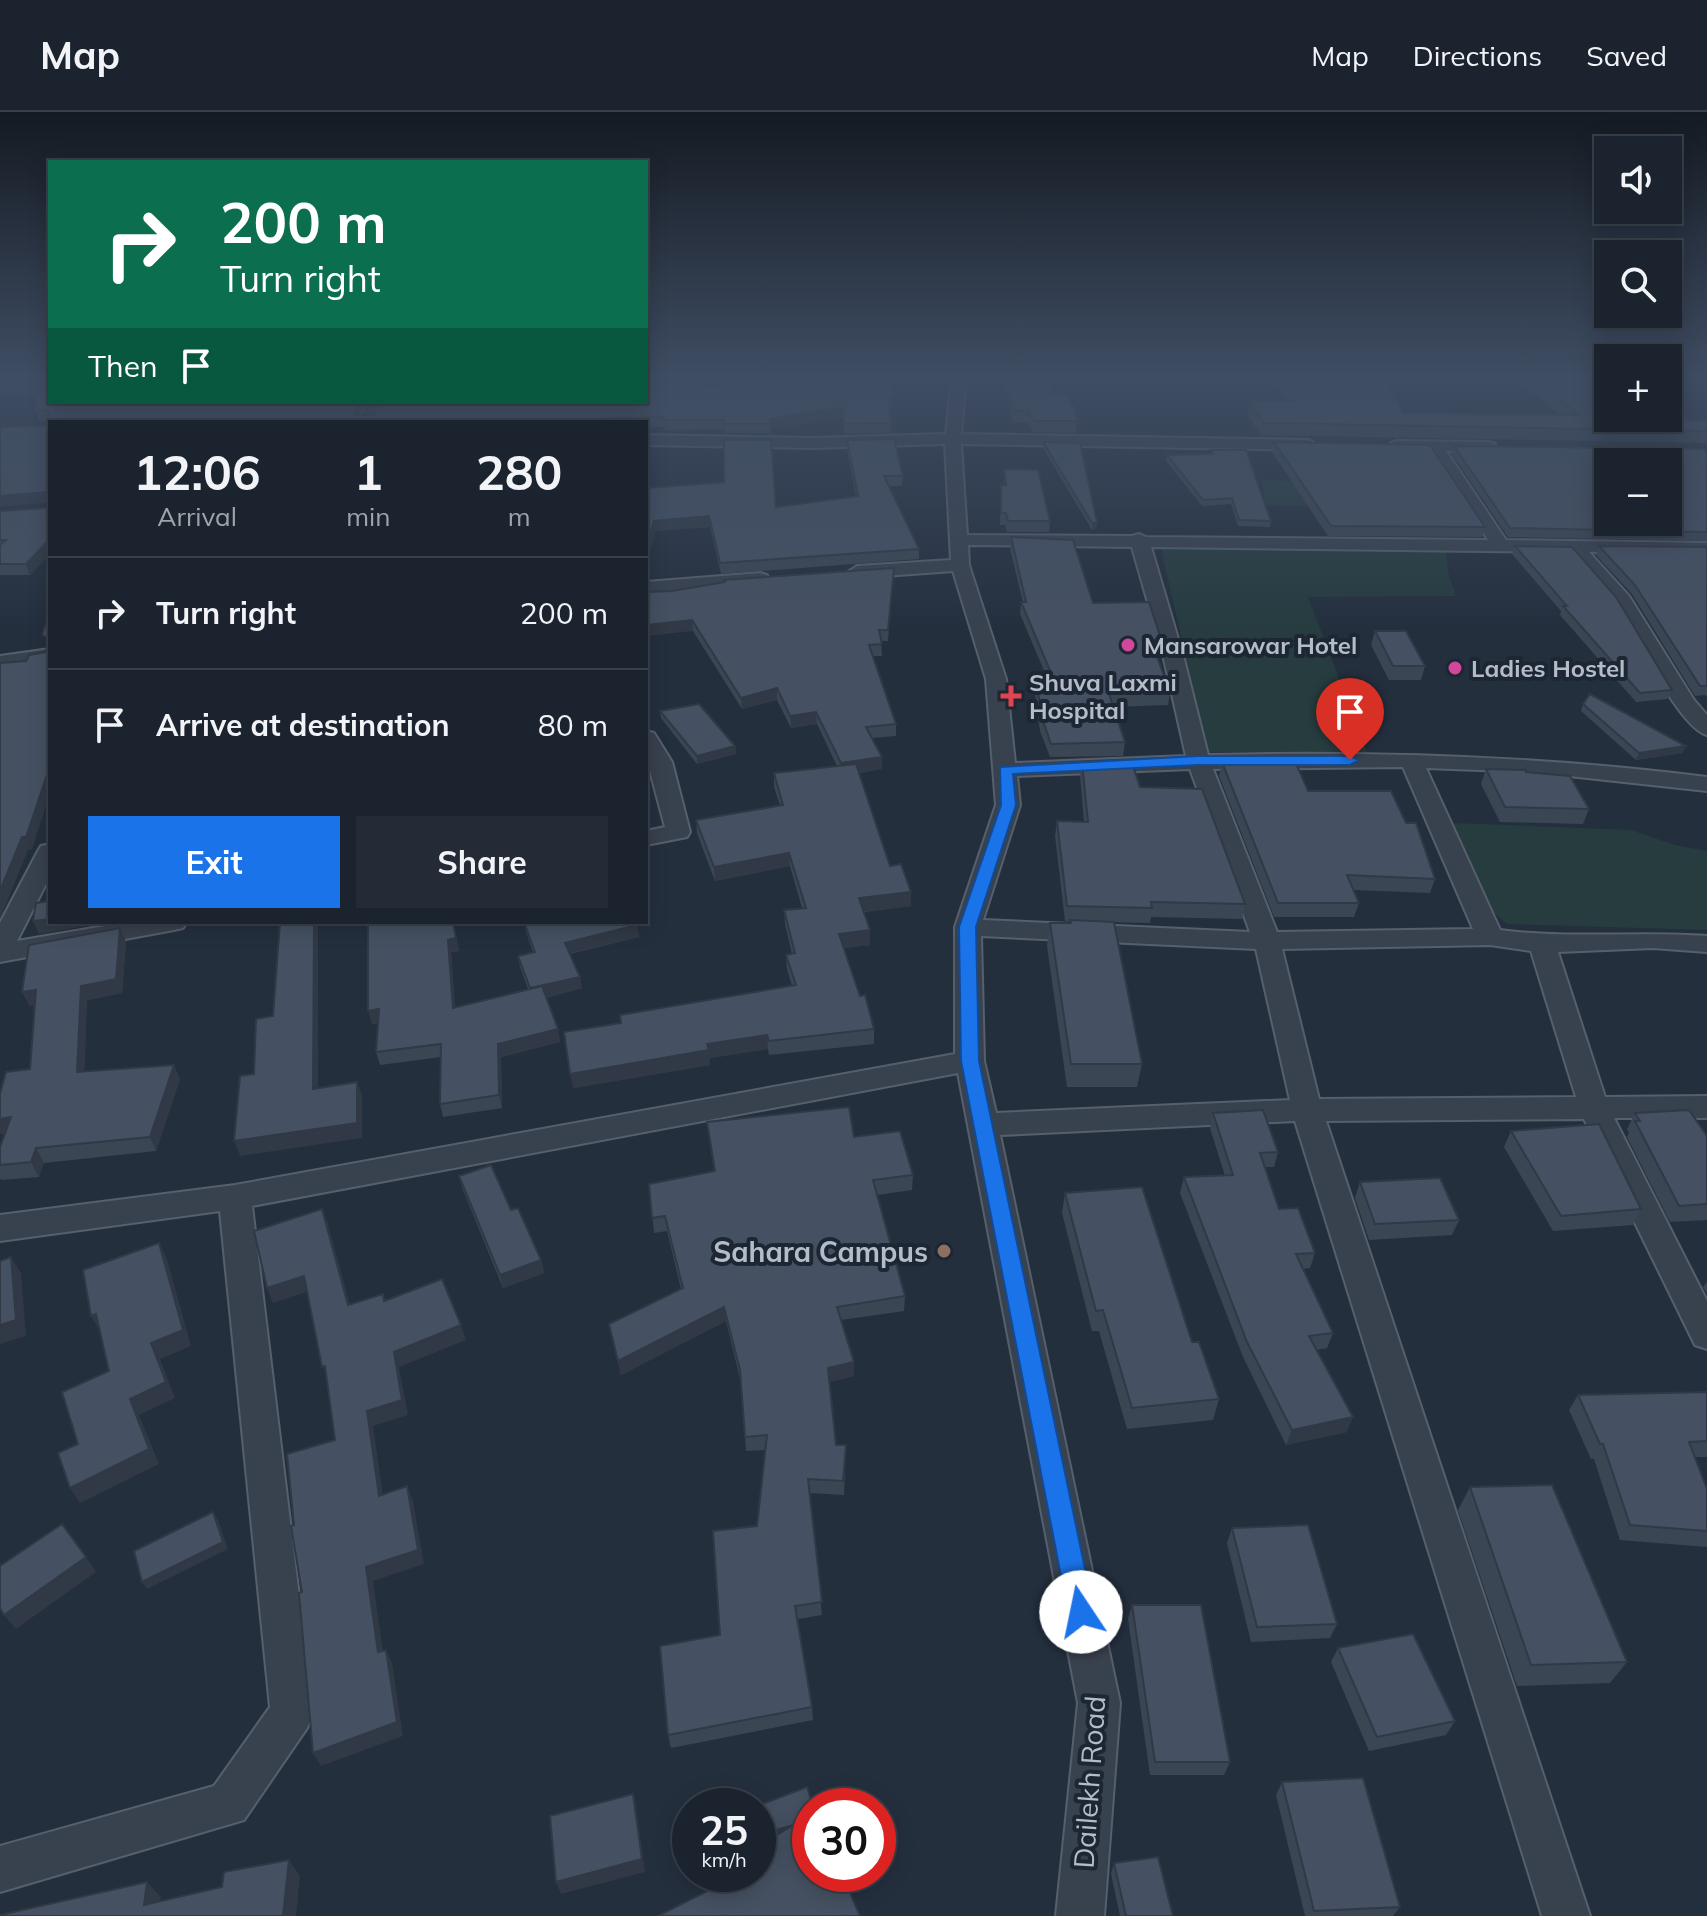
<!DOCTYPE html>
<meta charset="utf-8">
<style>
:root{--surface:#1b232e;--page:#242b36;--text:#f1f3f6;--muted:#a0a4aa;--line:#39404a;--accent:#1a73e8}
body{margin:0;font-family:Mulish,sans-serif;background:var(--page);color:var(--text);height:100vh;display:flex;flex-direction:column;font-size:30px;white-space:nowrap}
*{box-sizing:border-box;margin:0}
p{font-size:26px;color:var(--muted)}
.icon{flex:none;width:44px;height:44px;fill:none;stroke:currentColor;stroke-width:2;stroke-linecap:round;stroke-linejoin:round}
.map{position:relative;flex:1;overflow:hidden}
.drawer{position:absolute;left:48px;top:308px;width:600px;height:504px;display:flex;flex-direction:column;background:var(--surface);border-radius:0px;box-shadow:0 4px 20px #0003,0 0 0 2px var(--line)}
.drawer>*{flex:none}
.top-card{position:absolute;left:48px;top:48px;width:600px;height:244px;border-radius:0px;box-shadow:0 4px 20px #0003,0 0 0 2px var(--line);background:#0b6e4f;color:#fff;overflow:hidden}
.buttons{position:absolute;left:1594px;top:24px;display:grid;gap:16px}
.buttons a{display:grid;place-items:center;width:88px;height:88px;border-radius:0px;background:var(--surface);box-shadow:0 4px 20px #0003,0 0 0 2px var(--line);font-size:40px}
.speed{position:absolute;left:672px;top:1676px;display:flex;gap:16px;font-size:40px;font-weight:700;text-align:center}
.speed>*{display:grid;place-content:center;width:104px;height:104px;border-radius:50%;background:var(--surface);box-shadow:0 4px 20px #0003,0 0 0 2px var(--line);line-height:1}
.speed small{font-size:20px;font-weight:400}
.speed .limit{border:12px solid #d22;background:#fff;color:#111}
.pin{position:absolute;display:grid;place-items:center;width:68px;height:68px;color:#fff;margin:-82px -34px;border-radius:50% 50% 50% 0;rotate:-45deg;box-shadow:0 0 8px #0007}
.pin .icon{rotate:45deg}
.me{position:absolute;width:88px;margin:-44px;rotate:349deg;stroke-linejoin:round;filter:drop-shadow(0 0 6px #0008)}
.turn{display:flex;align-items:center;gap:28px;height:168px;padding:0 40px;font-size:36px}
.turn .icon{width:104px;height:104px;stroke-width:2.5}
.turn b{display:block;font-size:56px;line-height:68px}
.then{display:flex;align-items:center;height:76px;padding:0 40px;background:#0003;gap:16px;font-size:30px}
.eta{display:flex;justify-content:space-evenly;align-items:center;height:136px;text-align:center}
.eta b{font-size:48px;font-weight:700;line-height:56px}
.primary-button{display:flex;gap:16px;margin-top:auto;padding:16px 40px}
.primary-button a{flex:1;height:92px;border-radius:0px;background:var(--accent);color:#fff;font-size:32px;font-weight:700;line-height:92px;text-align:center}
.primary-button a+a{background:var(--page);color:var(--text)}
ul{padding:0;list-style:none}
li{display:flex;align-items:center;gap:24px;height:112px;padding:0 40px;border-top:2px solid var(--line)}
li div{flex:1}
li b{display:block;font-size:30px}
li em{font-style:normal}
header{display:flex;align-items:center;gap:48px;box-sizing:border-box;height:112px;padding:0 40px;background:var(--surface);border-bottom:2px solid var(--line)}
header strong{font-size:38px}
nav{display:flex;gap:44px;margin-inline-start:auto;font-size:28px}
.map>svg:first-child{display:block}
</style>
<header>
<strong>Map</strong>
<nav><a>Map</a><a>Directions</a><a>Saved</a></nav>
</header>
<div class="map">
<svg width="1707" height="1804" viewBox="0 0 1707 1804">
<rect width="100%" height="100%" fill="#242f3e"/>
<!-- green -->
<path fill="#263c3f" d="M1263 368 1357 371 1363 396 1264 393Z
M1161 436 1446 439 1448 460 1456 484 1308 485 1367 640H1207Z
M1455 711 1631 718 1675 733 1707 739V818L1507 812 1487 795 1450 718Z"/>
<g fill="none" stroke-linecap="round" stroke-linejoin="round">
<!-- minor casing -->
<g stroke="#565f6c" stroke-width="4">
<path id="minor" d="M952 265H966L961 322 1309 328 1317 333 1309 338 961 332 967 423 1132 424 1139 422 1146 425 1488 428 1430 339H1395L1387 334 1395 329 1489 330 1495 332V338L1446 339 1506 428 1707 431V441L1589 440 1629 484 1694 588 1707 603V623C1678 615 1634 519 1615 492 1602 473 1584 457 1570 440L1151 435 1184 547 1208 643C1376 639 1541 644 1707 665V679L1532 660 1426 656 1500 818C1569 827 1638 819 1707 824V840L1653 836 1558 840 1605 985 1707 984V1006H1614L1707 1189V1237L1695 1233 1584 1007 1326 1009 1590 1804H1542L1295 1009 1000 1023 1120 1591 1104 1804H1056L1078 1591 958 961 252 1094 313 1601 307 1616 244 1708 0 1780V1734L214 1674 270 1595 220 1099 0 1129V1103L235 1073 955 942V815L996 693 986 567 953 459 857 466 848 460 857 454 951 448 945 332 812 336 646 333V323L812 326 946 322ZM968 433 1132 435 1164 547 1186 644 1015 651 1006 567 969 453ZM1403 655 1473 817 1277 820 1213 657ZM1190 657 1250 820 983 808 1020 693 1017 664ZM981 824 1256 837 1290 988 996 1001 984 949ZM1490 833 1531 839 1576 985 1319 987 1282 837Z
M367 290H381L374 310H358Z
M760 461 767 463 769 467 767 471 646 482V470Z
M50 537V549L0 556V544Z
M646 619 654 621 672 650 690 720 687 725 646 733V719L665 715 646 644Z
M50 732V764L17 829 128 810H187L183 816 174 818 0 850V811L38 739 41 734Z"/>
</g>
<!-- minor -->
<use href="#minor" fill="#38414e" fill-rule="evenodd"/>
</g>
<!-- wall -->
<path fill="#3b4654" d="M0 265H50V290H364L359 303H374L705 276 774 265H905V267H892V295H889L891 321 844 322 843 305 770 317 771 322 725 321V317L664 318V315H646V310H50V442L30 463H0V399L46 396 49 393V390L0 395 46 314 49 311V309L39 308 36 298V284L0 282Z
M1002 265H1048L1053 282 1071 293 1077 309 1076 321 1033 320 1027 310H1013Z
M1273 265H1383L1403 301 1560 303 1514 265H1608V306L1707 308V331L1261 323 1247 302 1249 289H1288Z
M847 328 903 364 902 374H889L919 437V447L721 462 710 415 655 419 646 453V376L776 395 856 384 847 338Z
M1043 330 1097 410 1096 416 1092 418 1043 336Z
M1274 330 1485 415 1482 425 1328 424 1272 340Z
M1454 334 1707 340V429L1508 425 1452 342Z
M1211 338 1271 409 1270 415 1238 414 1231 392 1202 394 1166 349 1167 343 1211 342Z
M1004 357 1050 409 1049 420H1007L1005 413H1000L1001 373H1004Z
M1011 425 1093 491 1161 527 1159 540H1155L1170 580 1168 593 1113 595 1125 630 1123 644 1050 645 1040 619 1034 574 1035 561H1045L1020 502 1021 490H1023L1010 437Z
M1515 434 1672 578 1668 587 1636 590 1560 503 1561 499 1512 442Z
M1599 434 1707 435V585L1705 583 1695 584 1632 482 1596 443Z
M893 466 888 529H881L882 544H873L896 612V624L872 626 882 657 859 661 890 754 911 780V794L864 800 870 818V833L844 836 860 884 874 917V932L769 943 768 937 710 946V953L573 976 621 911 792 874 787 857 786 843 792 842 785 812 784 798 802 796 790 754 715 769 697 721 696 708 780 693 774 675V661L837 654 817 612 791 616 777 588 742 597 693 519 646 480Z
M1375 519 1425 554 1421 568H1389L1371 533Z
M1583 592 1683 641 1636 648 1581 599Z
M660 599 735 634 736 642 697 652 661 606Z
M1082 650 1140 675 1245 792 1242 807 1151 805 1150 811 1103 810 1142 952 1137 975H1067L1047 834 1050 811H1070V809H1065L1055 724 1057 709 1084 710 1080 664Z
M1222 650 1406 711 1435 767 1430 781 1353 778 1359 791 1354 805H1274L1219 664Z
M1486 657 1526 660 1589 697 1583 712 1500 710 1481 672Z
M368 810H453L459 839 451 840 455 895 528 877 520 855 518 844 533 840 526 820 524 810 637 813 639 825 570 842 580 865 582 876 546 886 558 917 560 930 501 945 502 996 443 1005 440 992 441 945 380 953 376 940 378 911 372 912Z
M126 830 122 881 87 888 84 959 180 967 156 1039 44 1051 39 1065 1 1068 0 1066V1035L5 1022H0L30 957 34 893 30 894 22 880Z
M1213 1001 1278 1040 1274 1055H1265L1279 1097 1315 1141 1310 1156 1303 1157 1333 1221 1327 1236 1316 1238 1347 1320 1286 1333 1243 1245 1180 1081 1184 1065 1225 1064 1210 1016Z
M1635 1001 1707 1024V1108L1670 1110 1627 1025 1629 1021 1627 1017Z
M707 1010 854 1025 913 1063 912 1078 877 1083 905 1184 904 1199 841 1208 854 1264 829 1270 836 1333H846L844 1383 809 1381 822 1503 798 1507 812 1595 813 1608 671 1636 668 1623 720 1523 757 1414 765 1338 746 1339 741 1271 726 1209 621 1263 609 1212 681 1177 667 1119 654 1121 649 1072 714 1060Z
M1511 1019 1641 1097 1633 1113 1553 1119 1504 1035Z
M459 1064 511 1098 541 1148 544 1161 503 1176 463 1078Z
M1360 1070 1459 1108 1452 1123 1369 1128 1355 1086Z
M1065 1081 1192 1230 1219 1287 1213 1308 1127 1317 1099 1219H1092L1062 1101Z
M1707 1170V1182L1703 1175Z
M1707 1280V1345H1695L1707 1377V1435L1620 1428 1594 1347H1591L1569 1298 1578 1283Z
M1470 1375 1627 1550 1610 1571 1517 1574 1458 1398Z
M1232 1416 1337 1512 1330 1526 1251 1530 1227 1431Z
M1132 1493 1230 1650 1224 1663H1150L1128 1507Z
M1338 1536 1455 1609 1446 1623 1369 1639 1331 1550Z
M1282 1670 1400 1795 1393 1804H1305L1276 1683Z
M1114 1751 1173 1804H1120L1111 1762Z"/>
<!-- shaded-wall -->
<path fill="#303945" d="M358 290H364L357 310 354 303Z
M843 295V305L770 317V307Z
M46 380 50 390 0 395V384Z
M709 404 710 415 655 419 646 453V438L654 409Z
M1097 410 1096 416 1092 418V411Z
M46 431H50V442L30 463 26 452Z
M692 508 693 519 646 524V513Z
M777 576V588L742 597 741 586Z
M816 600 817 612 791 616 790 604Z
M735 634 736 642 697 652V644Z
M1686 634 1683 641 1636 648 1639 641Z
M882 645V657L841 663V651Z
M50 654V682L32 737 28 738 0 807V779Z
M789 741 790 754 715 769 714 755Z
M911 780V794L859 800V786Z
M50 807V810H110L39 822 33 809Z
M314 810H318V991L313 977Z
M453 810 459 839 451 840 456 909 453 896 448 828Z
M637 813 639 825 567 842 565 831Z
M120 816 126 830 122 881 87 888 84 974 77 960 81 874Z
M870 818V833L839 837V822Z
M580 865 582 876 533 889 531 877Z
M36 878 42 892 30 894 22 880Z
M379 897 382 910 372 912 368 899Z
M558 917 560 930 501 945 502 996 499 983 498 932Z
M767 923 768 937 710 946V953L573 976 570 962 707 932Z
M174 953 180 967 156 1039 150 1025Z
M357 970 362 984V1026L240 1044 234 1029Z
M11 1005 19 1020 0 1022V1007Z
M36 1036 44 1051 39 1065 31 1050Z
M322 1097 328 1112 354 1208 348 1193Z
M159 1131 167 1147 191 1234 160 1247 175 1286 139 1303 159 1352 80 1391 70 1376 130 1287 151 1231Z
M11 1145 21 1161 26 1224 0 1232V1213Z
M541 1148 544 1161 503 1176 500 1163Z
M304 1164 310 1179 273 1191 267 1176Z
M724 1195 726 1209 621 1263 618 1249Z
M96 1202 100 1219 91 1204Z
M461 1213 466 1228 399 1255 408 1303 373 1314 385 1398 379 1384 367 1299 394 1240Z
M854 1250V1264L828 1270V1256Z
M1353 1305 1347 1320 1286 1333 1292 1318Z
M407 1374 413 1389 424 1452 373 1469 385 1554 378 1540 366 1455Z
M213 1400 218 1408 228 1437 147 1477 142 1470Z
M86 1445 96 1460 16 1517 4 1503Z
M386 1538 392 1551 403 1624 321 1654 313 1641Z
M633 1682 636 1695 645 1760 561 1782 556 1770Z
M810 1709V1715L758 1729V1723Z
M289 1748 300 1764 296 1804H283Z
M147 1770 161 1785 158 1804 144 1793Z"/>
<!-- building -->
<path fill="#455162" stroke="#303945" stroke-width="2" fill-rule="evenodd" d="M0 265H50V290H358L354 303H374L378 290H646V265H689L705 276 774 265H892V285H888L891 311 844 312 843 295 770 307V312H724V308H663L664 305 575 307 574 310H50V431H46L26 452H0V433L6 428H0V399L46 396 49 393V383L46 380 0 384V315L46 314 49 311V299L36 298V274L0 273Z
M1006 265H1048L1053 282H1068L1071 293H1074L1077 309H1034L1028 299H1014Z
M1282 265H1382L1403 301 1579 303 1532 265H1608V306H1668V304H1684L1689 309 1707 308V319L1264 311 1249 289H1297Z
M894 327 903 364H884L919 437 720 451 709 404 654 409 646 438V376L724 370V328H771L776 395 858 384 847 328Z
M1043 330 1080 331 1097 410 1092 411Z
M1274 330 1430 333 1485 415 1331 414Z
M1454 334 1704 337 1707 340V420L1510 416ZM1608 350H1668V410H1608Z
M1211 338H1246L1271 409 1239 408 1232 386 1203 388 1167 343 1213 342Z
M1004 357 1038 358 1050 409H1008L1006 401H1001V373H1006Z
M1011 425 1073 428 1093 491 1149 490 1161 527 1151 528 1170 580 1109 582 1125 630 1051 632 1042 606 1035 561H1051L1021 490H1026Z
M1515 434 1572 435 1616 485 1672 578 1640 581 1563 494H1567Z
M1599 434 1707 435V574H1700L1635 473Z
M894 456 888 518H879L882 532 869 533 896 612 866 615 882 645 841 651 816 600 790 604 777 576 741 586 692 508 646 513V480L672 479 725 470 724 468Z
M50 499V654L26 725H22L0 779V551L26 549 29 543 46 540 48 526 42 523Z
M1375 519H1406L1425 554H1393Z
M1590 582 1686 634 1639 641 1583 592Z
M699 592 735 634 697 644 660 599Z
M1131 648 1140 675 1202 677 1245 792 1151 790 1152 796 1067 794 1057 709 1088 710 1082 650Z
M1295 649 1308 679H1391L1406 711H1416L1435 767 1347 763 1359 791H1278L1222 650Z
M856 652 890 754 901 752 911 780 859 786 870 818 839 822 860 884 865 883 874 917 769 929 767 923 707 932 709 938 570 962 564 920 621 911 620 903 796 873 786 843 795 841 784 798 806 796 789 741 714 755 696 708 783 693 774 661Z
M1486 657 1526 658V660L1570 664 1589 697 1505 695Z
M50 789V807L33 809 36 791Z
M1070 808 1114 810 1142 952H1071L1050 811H1071Z
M280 810H314L313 977 357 970V1011L234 1029 240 964 254 962 256 907 273 904Z
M368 810H453L456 826 448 828 453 896 542 874 558 917 498 932 499 983 440 992 441 932 376 940 379 897 368 899Z
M524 810H636L637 813 565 831 580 865 530 876 518 844 535 840Z
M120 816 116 867 81 874 77 960 174 953 150 1025 36 1036 31 1050 0 1053V1035L11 1005 0 1007V982L6 960 30 957 36 878 22 880 29 833Z
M849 995 854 1025 900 1019 913 1063 873 1068 905 1184 837 1195 854 1250 828 1256 836 1333H846L843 1369 808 1367 822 1490 795 1494 812 1595 668 1623 660 1534 720 1523 713 1419 757 1414 767 1323 745 1325 740 1258 724 1195 618 1249 609 1212 683 1176 665 1104 652 1106 649 1072 715 1059 707 1010Z
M1263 998 1278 1040 1260 1041 1279 1097 1298 1096 1315 1141 1296 1142 1333 1221 1309 1224 1353 1305 1292 1318 1247 1230 1184 1065 1233 1063 1213 1001Z
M1689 998 1707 1024V1092L1679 1094 1635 1009H1640L1635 1001Z
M1599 1012 1641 1097 1561 1104 1511 1019Z
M491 1053 511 1098 518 1096 541 1148 500 1163 459 1064Z
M1440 1066 1459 1108 1375 1112 1360 1070Z
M1142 1075 1192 1230H1199L1219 1287 1132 1296 1103 1198 1096 1199 1065 1081Z
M322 1097 348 1193 383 1182 384 1189 442 1167 461 1213 394 1240 402 1288 367 1299 379 1384 407 1374 418 1438 366 1455 378 1540 386 1538 397 1610 313 1641 299 1481 302 1480 291 1414 294 1413 287 1342 335 1328 325 1254 322 1255 304 1164 267 1176 254 1119Z
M159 1131 183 1218 151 1231 166 1270 130 1287 149 1337 70 1376 58 1341 78 1332 62 1280 109 1259 96 1202 91 1204 83 1158Z
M11 1145 16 1208 0 1213V1149Z
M1707 1280V1329L1689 1330 1707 1377V1419L1630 1413 1603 1332H1600L1578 1283Z
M1552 1373 1627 1550 1531 1553 1470 1375Z
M213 1400 223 1430 142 1470 134 1439Z
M62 1412 86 1445 4 1503 0 1496V1454Z
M1308 1413 1337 1512 1257 1515 1232 1416Z
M1132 1493H1201L1230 1650H1155Z
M1413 1522 1455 1609 1377 1625 1338 1536Z
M1363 1666 1400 1795 1314 1799 1282 1670Z
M807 1675 813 1694H810V1703L794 1713 758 1723V1694H757Z
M633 1682 642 1747 556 1770 550 1704Z
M810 1703V1762H842L860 1804H658L741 1762H758V1754L767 1749 762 1732Z
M1158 1745 1173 1804H1126L1114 1751Z
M289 1748 283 1804H0V1803L147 1770 144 1793 222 1775 224 1760Z"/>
<!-- sky -->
<linearGradient id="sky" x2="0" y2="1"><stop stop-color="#141a22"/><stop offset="0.51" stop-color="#3f4d63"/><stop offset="1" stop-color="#3f4d63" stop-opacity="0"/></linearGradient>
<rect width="1707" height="518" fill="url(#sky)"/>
<!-- route -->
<path fill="#1a73e8" stroke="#114b97" stroke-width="2" d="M1198 644H1350L1358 648 1350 653H1198L1013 662 1016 693 976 815 979 949 1094 1500 1091 1509 1081 1513 1072 1509 1068 1500 961 949 959 815 1001 693 1000 655Z"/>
<!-- markers -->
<g fill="#d1479c" stroke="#1d2633" stroke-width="3">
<circle cx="1128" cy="533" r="8"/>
<circle cx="1455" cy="556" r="8"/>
</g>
<path fill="#e0444e" stroke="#1d2633" stroke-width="3" d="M1007 572h8v8h8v8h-8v8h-8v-8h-8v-8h8z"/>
<circle fill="#8d6e63" stroke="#1d2633" stroke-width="3" cx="944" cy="1139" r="8"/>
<g text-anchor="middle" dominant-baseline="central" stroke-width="8" stroke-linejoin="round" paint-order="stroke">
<!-- far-poi labels -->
<g font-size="24" font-weight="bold" fill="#b4bcc9" stroke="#1d2633" text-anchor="start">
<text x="1144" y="533">Mansarowar Hotel</text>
<text x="1471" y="556">Ladies Hostel</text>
<text x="1029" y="570">Shuva Laxmi<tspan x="1029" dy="28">Hospital</tspan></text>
</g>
<!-- poi labels -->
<g font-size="28" font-weight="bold" fill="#b4bcc9" stroke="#1d2633" text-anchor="end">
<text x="928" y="1139">Sahara Campus</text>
</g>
<!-- street labels -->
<g font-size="28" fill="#b4bcc9" stroke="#1d2633">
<text transform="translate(1089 1670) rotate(-86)">Dailekh Road</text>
</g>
</g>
</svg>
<div class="buttons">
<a><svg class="icon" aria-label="sound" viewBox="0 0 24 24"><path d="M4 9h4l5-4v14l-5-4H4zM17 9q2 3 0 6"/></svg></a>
<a><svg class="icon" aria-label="search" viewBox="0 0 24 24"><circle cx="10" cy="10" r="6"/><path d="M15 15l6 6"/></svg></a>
<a>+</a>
<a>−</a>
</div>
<div class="speed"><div>25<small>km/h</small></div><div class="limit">30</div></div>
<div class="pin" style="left:1350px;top:648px;background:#d93025"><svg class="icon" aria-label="arrive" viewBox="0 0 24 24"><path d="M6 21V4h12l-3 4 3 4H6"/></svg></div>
<svg class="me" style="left:1081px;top:1500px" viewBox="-20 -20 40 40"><circle r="19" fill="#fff"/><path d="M0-13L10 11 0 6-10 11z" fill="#1a73e8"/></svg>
<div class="top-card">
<div class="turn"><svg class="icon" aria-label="right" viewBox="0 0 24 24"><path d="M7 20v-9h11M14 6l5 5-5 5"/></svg><div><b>200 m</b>Turn right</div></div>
<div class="then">Then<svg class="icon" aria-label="arrive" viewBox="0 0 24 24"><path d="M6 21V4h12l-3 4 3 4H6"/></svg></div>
</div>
<section class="drawer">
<div class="eta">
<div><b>12:06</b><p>Arrival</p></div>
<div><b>1</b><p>min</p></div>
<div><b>280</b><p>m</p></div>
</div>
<ul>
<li><svg class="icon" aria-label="right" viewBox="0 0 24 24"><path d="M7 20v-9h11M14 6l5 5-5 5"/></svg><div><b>Turn right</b></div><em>200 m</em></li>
<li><svg class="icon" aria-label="arrive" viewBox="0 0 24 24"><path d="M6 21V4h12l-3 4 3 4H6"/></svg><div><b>Arrive at destination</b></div><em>80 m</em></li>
</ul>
<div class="primary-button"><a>Exit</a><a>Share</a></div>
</section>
</div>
